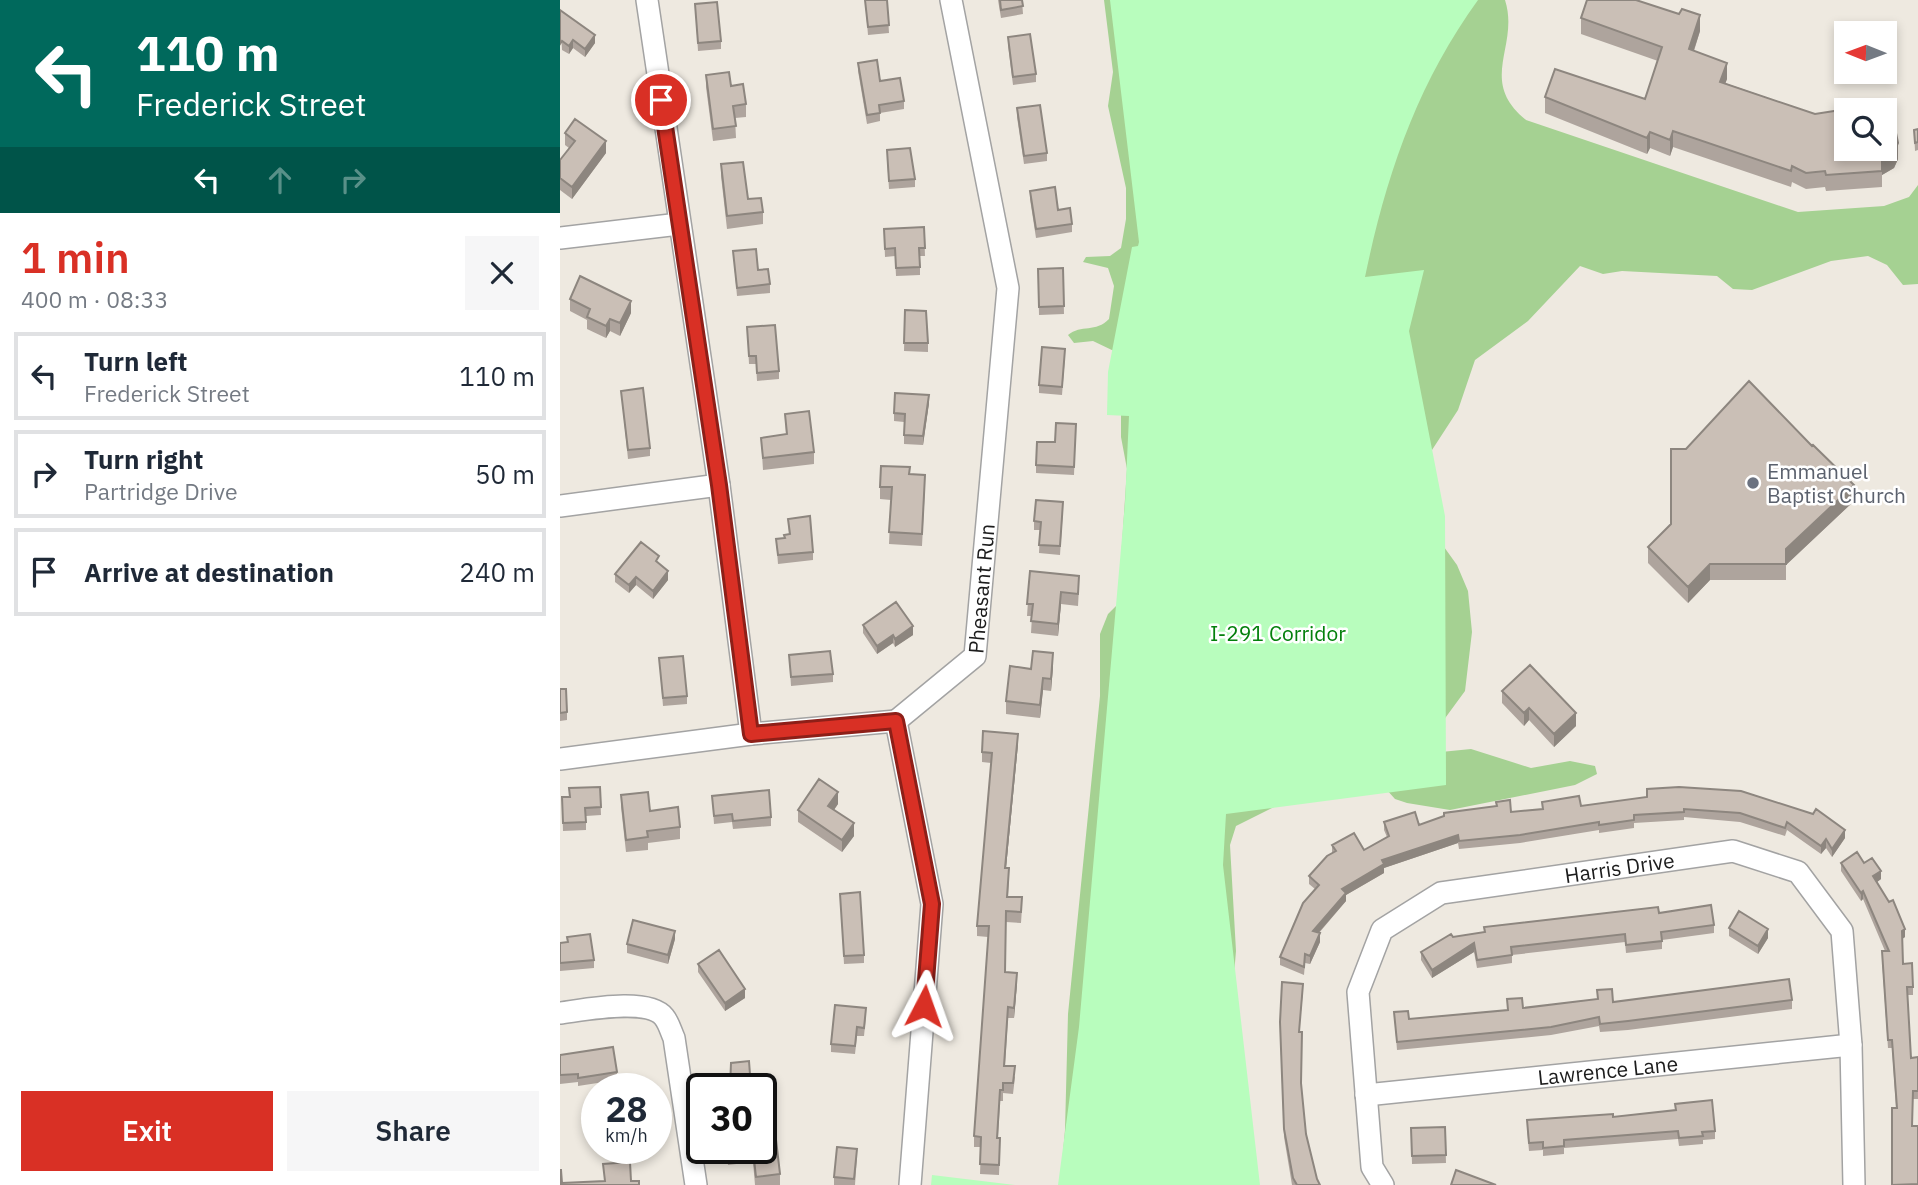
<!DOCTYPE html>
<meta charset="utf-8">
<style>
:root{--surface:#fff;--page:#f6f6f7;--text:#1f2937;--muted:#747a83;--line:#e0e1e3;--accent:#d93025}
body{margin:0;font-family:"IBM Plex Sans",sans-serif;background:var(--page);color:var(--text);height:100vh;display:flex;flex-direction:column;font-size:26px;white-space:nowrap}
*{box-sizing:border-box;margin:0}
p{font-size:23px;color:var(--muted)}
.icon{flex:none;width:38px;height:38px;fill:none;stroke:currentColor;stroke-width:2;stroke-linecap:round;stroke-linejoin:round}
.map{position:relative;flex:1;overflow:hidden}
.sheet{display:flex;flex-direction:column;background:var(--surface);width:560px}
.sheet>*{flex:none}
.banner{background:#00695c;color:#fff;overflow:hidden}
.needle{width:46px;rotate:271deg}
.tools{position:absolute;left:1274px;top:21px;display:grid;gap:14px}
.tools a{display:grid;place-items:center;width:63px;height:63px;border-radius:0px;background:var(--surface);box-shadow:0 4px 10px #0003;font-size:35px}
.speed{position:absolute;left:21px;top:1073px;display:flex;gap:14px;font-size:35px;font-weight:700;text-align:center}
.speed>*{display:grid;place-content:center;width:91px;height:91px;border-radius:50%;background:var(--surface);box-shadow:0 4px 10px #0003;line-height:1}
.speed small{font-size:18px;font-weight:400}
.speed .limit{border:4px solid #111;border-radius:10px;background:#fff;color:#111}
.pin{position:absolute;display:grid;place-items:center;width:60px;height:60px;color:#fff;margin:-30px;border:4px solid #fff;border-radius:50%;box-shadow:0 2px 7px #0007}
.me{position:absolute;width:77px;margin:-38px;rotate:4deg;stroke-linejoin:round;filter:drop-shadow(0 0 5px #0008)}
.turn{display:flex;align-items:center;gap:24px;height:147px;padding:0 21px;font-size:32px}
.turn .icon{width:91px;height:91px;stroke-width:2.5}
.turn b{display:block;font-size:49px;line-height:60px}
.lanes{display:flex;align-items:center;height:66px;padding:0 21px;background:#0003;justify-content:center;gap:35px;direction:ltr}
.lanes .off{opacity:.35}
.round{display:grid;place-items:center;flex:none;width:74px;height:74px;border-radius:0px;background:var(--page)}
.headline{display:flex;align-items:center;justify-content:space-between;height:119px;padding:0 21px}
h1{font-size:42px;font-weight:600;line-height:52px;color:var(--accent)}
.cta{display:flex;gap:14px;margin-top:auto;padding:14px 21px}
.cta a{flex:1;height:80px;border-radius:0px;background:var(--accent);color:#fff;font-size:28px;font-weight:600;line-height:80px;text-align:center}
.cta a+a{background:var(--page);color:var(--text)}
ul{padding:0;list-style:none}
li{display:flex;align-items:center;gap:21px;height:88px;margin:0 14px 10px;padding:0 7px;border:4px solid var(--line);border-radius:0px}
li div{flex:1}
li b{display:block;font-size:26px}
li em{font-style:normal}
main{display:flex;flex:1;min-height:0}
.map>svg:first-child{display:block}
</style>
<main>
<section class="sheet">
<div class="banner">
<div class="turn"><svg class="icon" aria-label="left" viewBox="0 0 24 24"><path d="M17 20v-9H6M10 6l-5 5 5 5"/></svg><div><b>110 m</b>Frederick Street</div></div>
<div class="lanes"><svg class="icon" aria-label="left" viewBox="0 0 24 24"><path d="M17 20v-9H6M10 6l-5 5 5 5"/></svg><svg class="icon off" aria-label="ahead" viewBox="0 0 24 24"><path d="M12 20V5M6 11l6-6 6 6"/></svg><svg class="icon off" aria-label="right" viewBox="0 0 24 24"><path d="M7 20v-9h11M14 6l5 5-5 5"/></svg></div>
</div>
<div class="headline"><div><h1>1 min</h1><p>400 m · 08:33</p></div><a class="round"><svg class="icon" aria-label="close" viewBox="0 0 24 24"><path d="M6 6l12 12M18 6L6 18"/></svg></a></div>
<ul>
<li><svg class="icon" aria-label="left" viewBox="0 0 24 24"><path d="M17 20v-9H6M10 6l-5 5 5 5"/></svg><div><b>Turn left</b><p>Frederick Street</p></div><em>110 m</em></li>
<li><svg class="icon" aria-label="right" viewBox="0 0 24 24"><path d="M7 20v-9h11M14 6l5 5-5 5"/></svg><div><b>Turn right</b><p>Partridge Drive</p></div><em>50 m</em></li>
<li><svg class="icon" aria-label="arrive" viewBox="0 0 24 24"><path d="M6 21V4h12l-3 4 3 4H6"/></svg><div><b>Arrive at destination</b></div><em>240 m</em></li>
</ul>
<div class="cta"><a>Exit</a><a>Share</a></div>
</section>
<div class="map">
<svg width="1358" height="1185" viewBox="0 0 1358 1185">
<rect width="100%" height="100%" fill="#eee9e0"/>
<!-- forest -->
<path fill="#a5d192" d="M544 0H945C960 47 917 80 966 120L1238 212 1324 206 1349 197 1358 185V284L1343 285 1327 265 1308 256 1271 261 1192 290 1173 289 1157 276 1062 271 1043 274 1020 266 968 321 915 360 898 410 872 450 868 469 879 540 897 565 908 591 912 632 905 691 883 721 881 752 911 749 971 768 1010 761 1035 766 1037 774 1015 785 890 810 847 803 835 799 826 789 718 805 676 826 670 845 676 951 672 998 500 1185 505 1130 508 1014 540 696V634L548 614 558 604 567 469 561 437V393L556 352 533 341 514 343 508 335C521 324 536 333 549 319L554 286 548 268 523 262 526 257 550 256 561 248 566 219V188L548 106 553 72Z"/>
<!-- park -->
<path fill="#b8fdbd" d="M550 0H918C857 84 826 176 805 277L864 270 849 331 885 516 886 785 666 814 663 865 700 1185H498L519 1027 565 503 569 416 547 415 548 372 572 247 578 246 579 242Z
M372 1175 455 1185H371Z"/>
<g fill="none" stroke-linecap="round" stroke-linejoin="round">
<!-- minor casing -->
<g stroke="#a3a3a3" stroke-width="24">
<g id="minor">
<path d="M87 0 159 485 191 734"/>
<path d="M0 238 119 224"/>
<path d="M0 506 159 485"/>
<path id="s1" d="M336 721 415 656 448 288 391 0"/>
<path d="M336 721 372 904 350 1185"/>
<path d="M0 759 191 734 336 721"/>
<path d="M0 1013C24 1010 88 997 104 1017 109 1023 111 1032 114 1038L136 1185"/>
<path id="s2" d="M806 1095 1291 1045"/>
<path id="s3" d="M823 1185 812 1167 798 992 822 930 881 893 1173 851 1238 872 1282 931 1291 1045 1294 1185"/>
</g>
</g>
<!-- minor -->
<use href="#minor" stroke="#fff" stroke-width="21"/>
</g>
<!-- wall -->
<path fill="#aea49d" d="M305 0H327L329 33 308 35Z
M438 0H462L463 14 441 18Z
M135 4 161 41V49L138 51Z
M0 10 35 43 25 57 13 48 9 54 2 50Z
M1021 18 1140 31 1134 51 1167 79 1165 83 1255 114 1300 110 1338 159 1334 168 1322 175V187L1266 191 1265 187 1246 189 1232 182 1231 187 1113 147 1110 156 1090 148 1087 154 985 113V97L1085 99 1098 61 1021 34Z
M448 37 476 74V82L453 85 448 45Z
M298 63 344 101V109L320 113V121L307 124 298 71Z
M146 75 171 86 186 104V117L175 118 176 138 153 141 146 87Z
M457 108 487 153V161L464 164 457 117Z
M1358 129V150L1355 151 1354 130Z
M5 133 46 153 12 199 0 190V160L9 148 5 145Z
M327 158 355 179V187L329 189Z
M161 164 188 199 203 212V224L167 229 161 176Z
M470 191 498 210 512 224V232L476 238 470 199Z
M364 227 365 256H360V275L336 276 335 256 325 257 324 229Z
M173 251 198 270 210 284V293L177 296Z
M503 268 504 314 479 315 478 269Z
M10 299 71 313 60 336 50 331 46 338 27 329V320L10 311Z
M345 310 368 343V352L344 351Z
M187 327 219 371V379L197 381 196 364H189Z
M505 357 502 395 479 393V385Z
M61 391 90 448V456L68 459Z
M369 403 363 445 344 444V422L334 421V413Z
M225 414 254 452V464L203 470 201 438 226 435Z
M516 424 514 475 476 473V465L495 442Z
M350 474 365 487 362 546 329 544 331 500 320 499V487Z
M1294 501 1226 565V580H1150L1128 603 1088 563V547Z
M503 510 500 555 479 553 480 530H474V521Z
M228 519 253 552V560L218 564 216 539 224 538 229 534Z
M99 564 108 580 93 599 76 585 69 593 55 582V574Z
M470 571 519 588 518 606 501 604 498 636 471 633 472 616H467Z
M303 625 353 635 335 647 333 643 317 654 303 633Z
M229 655 273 674V682L231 686Z
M99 658 127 696V704L103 706Z
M493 666 491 691 483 690 480 718 446 714V701L471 669Z
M0 689 7 712V720L0 721Z
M942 691 1016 726 994 747 969 720 964 726 942 703Z
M458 744 446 868 449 879 448 897 462 908 461 923 446 922 445 972 457 983 454 1018H448L445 1066 455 1077 453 1094 443 1093V1101H440L438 1138 440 1148 439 1175 420 1174 421 1147H414V1136L428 937 417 936V926L431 763 422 762V752Z
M40 787 41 815 26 816V830L3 831 2 797H9Z
M1119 787 1285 838 1272 857 1266 848 1261 854 1227 830 1225 836 1180 822 1124 817V820L1074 823V828L1039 833V830L960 843 899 849 898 843 824 868V873L786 895V901L759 933 760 942 750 964 745 963 744 975 720 965V957L755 889 749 884V876L772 853V845L804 850 827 837 824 830V822L859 825 982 809V802L1021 806 1087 797Z
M61 795 120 827V839L88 843V850L66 852 61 807Z
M152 796 211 817V826L173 829 172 822 154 824Z
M278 804 274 810 294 836 282 852 238 822V810Z
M1281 863H1304L1321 879 1317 882 1345 937 1342 939 1343 964 1353 987V995H1347L1351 1058 1358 1063V1099H1353L1352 1126H1358V1185H1332L1336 1108 1332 1048H1328L1322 960 1325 951 1303 899 1301 901 1281 871Z
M280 894 304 955V963L284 964Z
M1099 913 1154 925V933L1102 940V949L1066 953 1065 942 952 955V963L917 968 914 952 872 978 861 960V952L893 937Z
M1169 928 1208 938 1198 954 1169 936Z
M7 937 34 960V968L0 971V943L7 942Z
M115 939 108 964 67 953V944Z
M138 964 185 998 165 1011 138 972Z
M1037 990 1053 1002 1232 1000V1009L1068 1030 1040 1032 1039 1026 991 1035 837 1050 834 1012 849 1019 947 1010V999L963 1008 1037 999Z
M743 992 739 1032 741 1084 746 1134 757 1179 760 1185H732L724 1137 720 1030Z
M306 1016 304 1036H297L295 1054 271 1052V1044Z
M0 1055 57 1072V1080L18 1086V1082L0 1084Z
M1115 1104 1155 1131V1139L1143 1140V1144L1119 1146 1118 1139 1004 1148V1154L983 1156V1150L969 1151 967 1128 1115 1110Z
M885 1127 886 1163 852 1164 851 1128Z
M166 1148H201L220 1174V1185H195L193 1162 168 1165Z
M297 1157 295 1185H274V1177Z"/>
<!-- shaded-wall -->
<path fill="#8d867f" d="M1140 15V31L1129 65V49Z
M35 35V43L25 57V49Z
M13 40V48L9 54V46Z
M1167 63V79L1160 98V82Z
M1113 131V147L1110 156V140Z
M1090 132V148L1087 154V138Z
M46 141V153L12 199V187Z
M1338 143V159L1334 168 1322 175V159Z
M71 301V313L60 336V323Z
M50 319V331L46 338V326Z
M369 395V403L363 445V436Z
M1294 485V501L1226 565V580V549Z
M1150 564V580L1128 603V587Z
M108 571V580L93 599V591Z
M76 577V585L69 593V585Z
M501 592V604L498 636V624Z
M353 626V635L335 647V639Z
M333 635V643L317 654V646Z
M493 653V666L491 691V679Z
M483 678V690L480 718V705Z
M969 708V720L964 726V713Z
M1016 713V726L994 747V734Z
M458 734V744L445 878V868Z
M278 792V804L268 818V806Z
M294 823V836L282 852V840Z
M1285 830V838L1272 857V849Z
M898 835V843L824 868V873L786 895V901L753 939V931L782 889 822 860Z
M1266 839V848L1261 854V846Z
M1321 871V879L1313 885V876Z
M1303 891V899L1301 901V893Z
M1208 929V938L1198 954V946Z
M1345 929V937L1342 939V931Z
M115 931V939L108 964V955Z
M760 933V942L750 964V956Z
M914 943V952L872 978V970Z
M457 973V983L454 1018V1008Z
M185 989V998L165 1011V1003Z"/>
<!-- building -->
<path fill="#cabfb6" stroke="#8d867f" stroke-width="2" d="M305 0H327L329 25 308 27Z
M440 0H462L463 6 441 10Z
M1027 0H1076L1119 14 1122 9 1140 15 1129 49 1167 63 1160 82 1255 114 1300 107V110H1286V149H1325V124L1336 133 1338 143 1334 152 1322 159V171L1266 175 1265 171 1246 173 1232 166 1231 171 1113 131 1110 140 1090 132 1087 138 985 97 995 69 1085 99 1102 47 1021 18Z
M157 2 161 41 138 43 135 4Z
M0 10 35 35 25 49 13 40 9 46 2 41 0 44Z
M470 34 476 74 453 77 448 37Z
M317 60 320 81 340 78 344 101 319 105 320 113 307 115 298 63Z
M169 72 171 86 183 84 186 104 173 106 176 126 153 129 146 75Z
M480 105 487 153 464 156 457 108Z
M15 119 46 141 12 187 0 178V160L15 141 5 133Z
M1358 129V142L1355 143 1354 130Z
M350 148 355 179 329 181 327 150Z
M183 162 188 199 201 198 203 212 167 216 161 164Z
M495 187 498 210 510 208 512 224 476 229 470 191Z
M364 227 365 248H359L360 267 336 268 335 248 325 249 324 229Z
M196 249 198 270 208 269 210 284 177 288 173 251Z
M503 268 504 306 479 307 478 269Z
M20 276 71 301 60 323 50 319 46 326 27 317 30 309 10 299Z
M345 310 366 311 368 343H344Z
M215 325 219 371 197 373 196 356H189L187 327Z
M482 347 505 349 502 387 479 385Z
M1189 381 1252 446 1253 445 1294 485 1226 549V564H1150L1128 587 1088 547 1111 524V449H1126Z
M83 388 90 448 68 450 61 391Z
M335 393 369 395 363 436 344 435 345 414 334 413Z
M249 411 254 452 203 458 201 438 227 434 225 414Z
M496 423 516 424 514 467 476 465 477 442H495Z
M321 466 350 467 349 474 365 475 362 534 329 532 332 487H320Z
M476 500 503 502 500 546 479 545 481 522 474 521Z
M250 516 253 552 218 555 216 539 225 538 224 535 230 534 228 519Z
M81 542 99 556 96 561 108 571 93 591 76 577 69 585 55 574Z
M470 571 519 576 518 594 501 592 498 624 471 621 473 604H467Z
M336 602 353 626 335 639 333 635 317 646 303 625Z
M270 651 273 674 231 677 229 655Z
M473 651 493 653 491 679 483 678 480 705 446 701 450 666 471 669Z
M123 656 127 696 103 698 99 658Z
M970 665 1016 713 994 734 969 708 964 713 942 691Z
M0 689H6L7 712 0 713Z
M423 731 458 734 445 868H449L447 897H462L461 912 446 911 445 972 457 973 454 1008 448 1007 444 1066H455L453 1083H443V1090H440L437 1138H440L439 1165 420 1164 421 1137 414 1136 429 926H417L432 753 422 752Z
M259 779 278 792 268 806 294 823 282 840 238 810Z
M40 787 41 807 25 808 26 822 3 823 2 797H10L9 788Z
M1119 787 1181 791 1253 814 1256 809 1285 830 1272 849 1266 839 1261 846 1227 822 1225 828 1180 813 1124 809V812L1074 815V820L1039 825V822L960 835 899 841 898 835 822 860 824 864 782 889 786 893 753 931 760 933 750 956 745 954 744 967 720 957 743 903 759 885 749 876 767 856 776 851 772 845 794 833 804 850 829 836 824 822 855 812 859 825 884 816V813L937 806 936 802 950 800 951 812 983 809 982 802 1019 796 1021 806 1087 797V789Z
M209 790 211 817 173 821 172 814 154 816 152 796Z
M88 792 90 811 118 807 120 827 87 831 88 837 66 840 61 795Z
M1297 852 1304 863 1312 858 1321 871 1313 876 1329 902 1333 900 1345 929 1342 931 1343 964 1352 963 1353 987H1347L1351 1058 1358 1057V1091H1353L1352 1126H1358V1184L1332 1185V1108H1337L1332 1040H1328L1322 951H1329L1303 891 1301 893 1281 863Z
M300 892 304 955 284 956 280 894Z
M1151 905 1154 925 1101 932 1102 941 1066 945 1065 934 951 947 952 955 917 960 914 943 872 970 861 952 891 934 893 937 925 932 924 927 1098 907 1099 913Z
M1179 911 1208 929 1198 946 1169 928Z
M73 920 115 931 108 955 67 944Z
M30 934 34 960 0 963V943L8 942 7 937Z
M159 950 185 989 165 1003 138 964Z
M1229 979 1232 1000 1068 1021 1040 1024 1039 1017 991 1027 837 1042 834 1012 848 1011 849 1019 948 1010 947 999 962 998 963 1008 1038 999 1037 990 1052 989 1053 1002Z
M722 982 743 984 739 1032H742L741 1083 746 1134 757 1179 760 1185H737L733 1178 724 1129 720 1022Z
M275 1005 306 1008 304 1028 297 1027 295 1046 271 1044Z
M53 1047 57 1072 18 1078V1074L0 1075V1055Z
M189 1061 191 1088H170L171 1063Z
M1152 1100 1155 1131 1142 1132 1143 1136 1119 1138 1118 1131 1004 1140V1146L983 1148V1142L969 1143 967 1120 1053 1114V1117L1116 1110 1115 1104Z
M885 1127 886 1155 852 1156 851 1128Z
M215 1131 220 1174 196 1177 193 1150 168 1153V1148H201V1133Z
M277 1147 297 1149 294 1179 274 1177Z
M70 1162 71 1181H79V1185H0V1170H1L2 1183 45 1181 43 1164Z
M896 1170 936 1185H891Z"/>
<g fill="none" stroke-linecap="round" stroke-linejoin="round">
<!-- route casing -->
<g stroke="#8d1f18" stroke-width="18">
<path id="route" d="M101 100 159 485 191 734 336 721 372 904 364 1006"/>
</g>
<!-- route -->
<use href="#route" stroke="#d93025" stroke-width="12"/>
</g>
<!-- markers -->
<circle fill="#6b7280" stroke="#fff" stroke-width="2.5" cx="1193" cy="483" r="7"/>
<g text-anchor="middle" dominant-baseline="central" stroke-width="5" stroke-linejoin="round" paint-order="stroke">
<!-- worship labels -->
<g font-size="21" fill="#5b616d" stroke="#fff" text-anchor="start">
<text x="1207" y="471">Emmanuel<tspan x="1207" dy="24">Baptist Church</tspan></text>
</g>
<!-- street labels -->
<g font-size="21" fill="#1c1c1c" stroke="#fff">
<text stroke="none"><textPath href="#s1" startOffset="170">Pheasant Run</textPath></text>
<text stroke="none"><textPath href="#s3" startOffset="513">Harris Drive</textPath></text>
<text stroke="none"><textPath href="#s2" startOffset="243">Lawrence Lane</textPath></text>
</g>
<!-- park labels -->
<g font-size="21" fill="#04800c" stroke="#fff">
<text x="718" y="633">I-291 Corridor</text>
</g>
</g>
</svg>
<div class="tools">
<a><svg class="needle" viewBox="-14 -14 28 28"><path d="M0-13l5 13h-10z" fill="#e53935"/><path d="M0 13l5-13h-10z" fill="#747a83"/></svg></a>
<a><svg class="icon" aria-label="search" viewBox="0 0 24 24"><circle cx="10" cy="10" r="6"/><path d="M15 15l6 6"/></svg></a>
</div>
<div class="speed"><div>28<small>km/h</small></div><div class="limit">30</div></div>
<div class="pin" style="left:101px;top:100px;background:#d93025"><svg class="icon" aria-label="arrive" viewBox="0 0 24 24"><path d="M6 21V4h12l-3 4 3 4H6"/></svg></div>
<svg class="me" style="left:364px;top:1006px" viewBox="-20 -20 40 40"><path d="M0-17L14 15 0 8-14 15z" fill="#d93025" stroke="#fff" stroke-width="4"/></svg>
</div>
</main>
